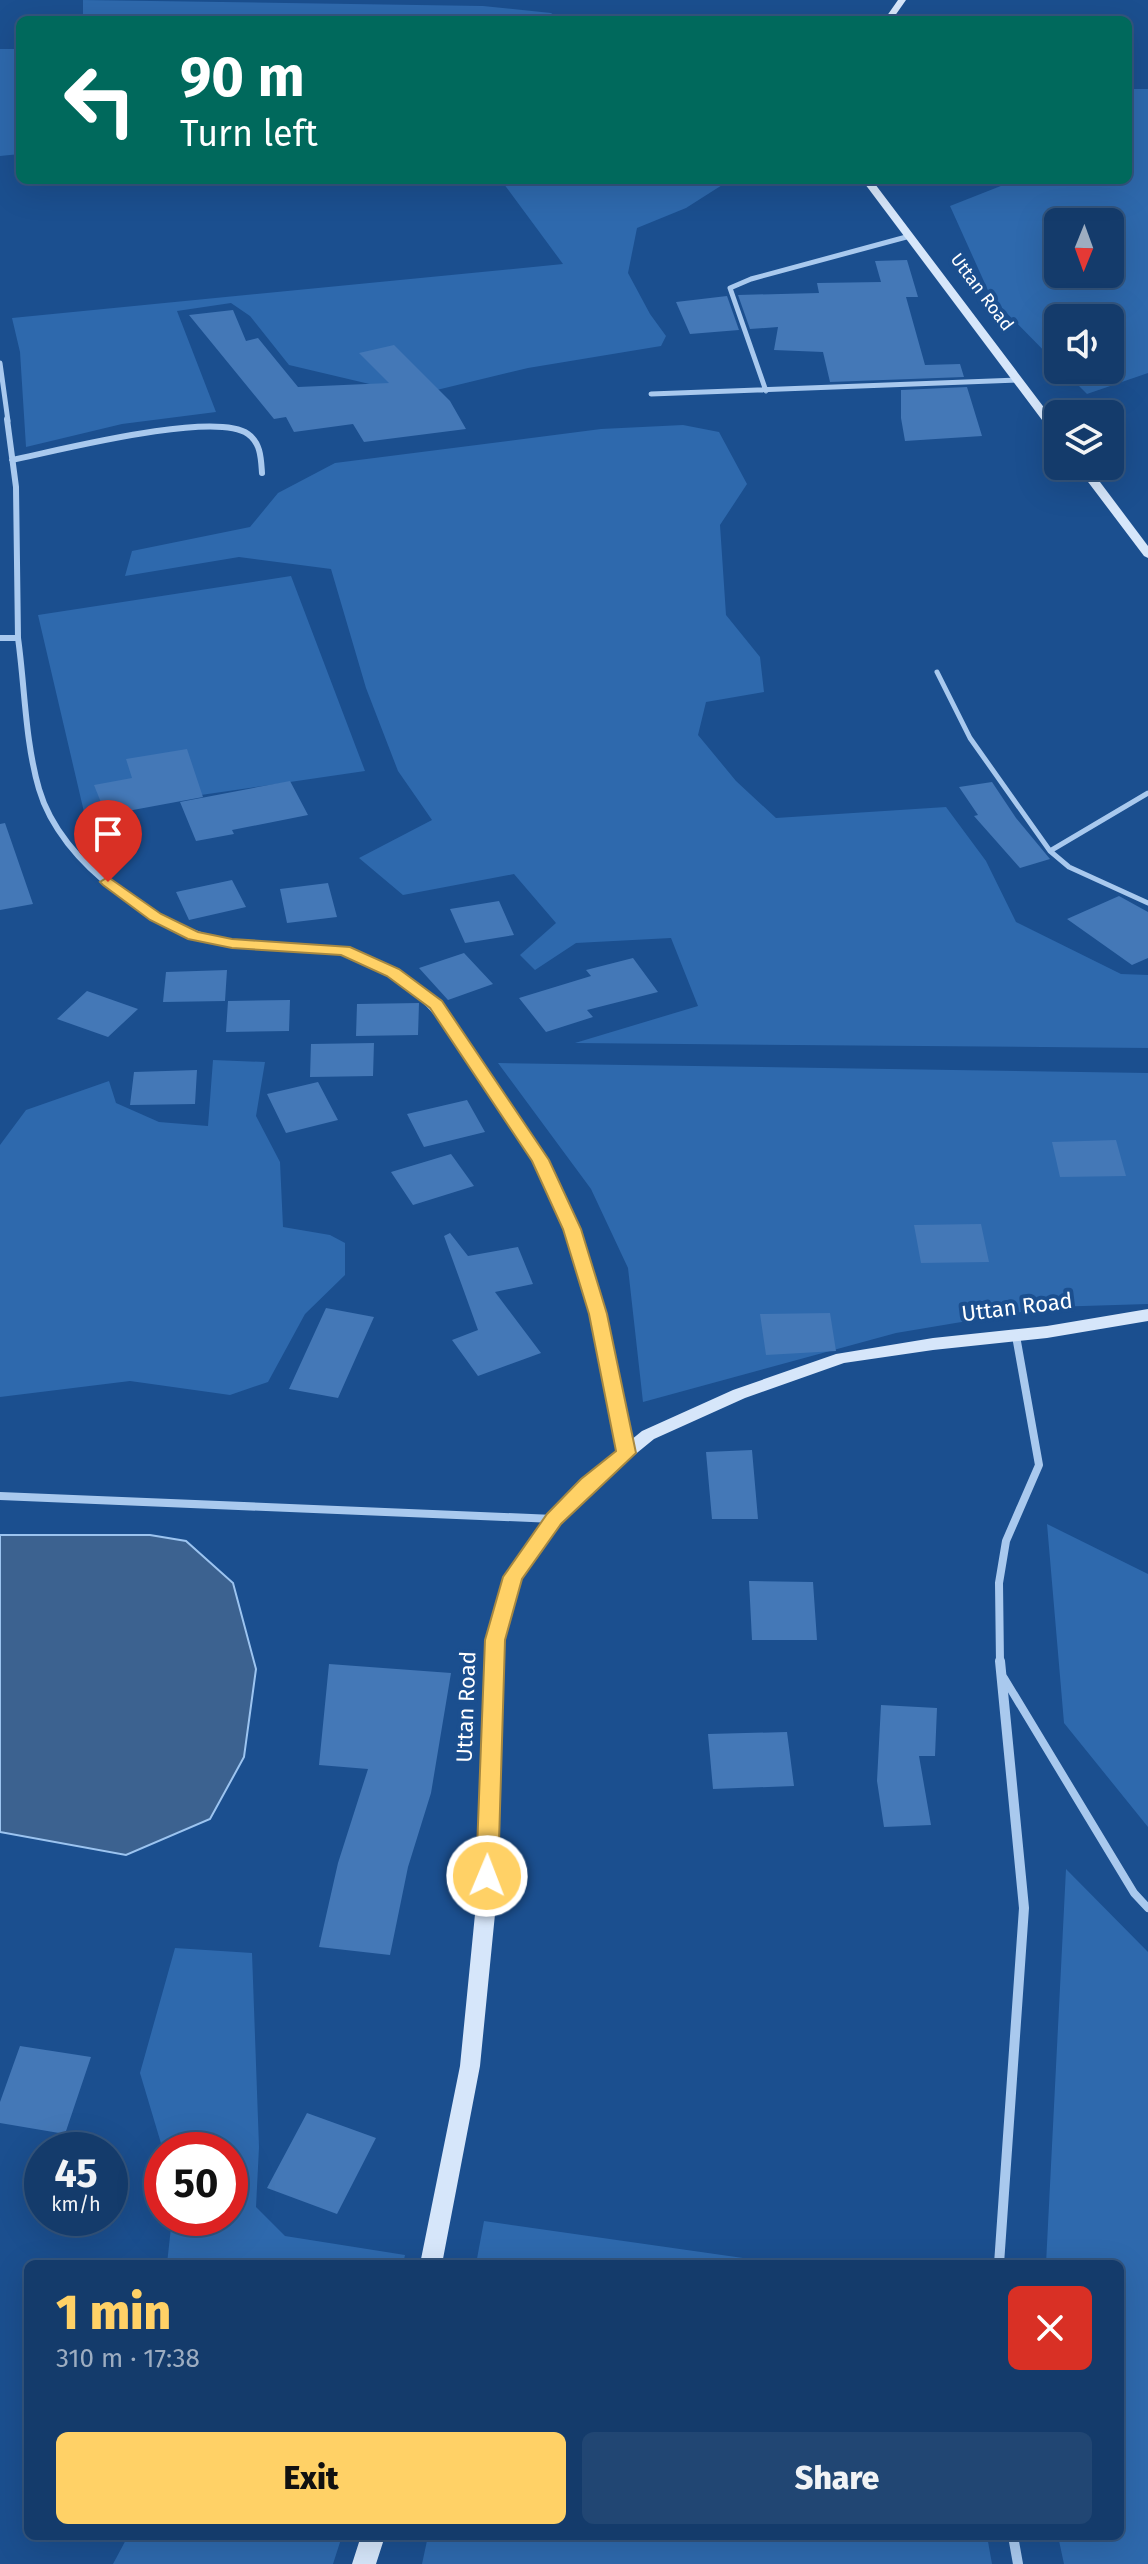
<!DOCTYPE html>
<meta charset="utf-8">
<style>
:root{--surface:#143b6b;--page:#214673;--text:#f1f3f6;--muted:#9dadc1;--line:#33557e;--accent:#ffd166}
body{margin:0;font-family:"Fira Sans",sans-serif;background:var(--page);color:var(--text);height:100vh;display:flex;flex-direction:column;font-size:30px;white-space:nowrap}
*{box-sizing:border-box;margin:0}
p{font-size:26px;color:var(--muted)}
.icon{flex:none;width:44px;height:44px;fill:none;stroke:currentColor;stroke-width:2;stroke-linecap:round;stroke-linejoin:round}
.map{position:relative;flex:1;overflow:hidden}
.side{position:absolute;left:24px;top:2260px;width:1100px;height:280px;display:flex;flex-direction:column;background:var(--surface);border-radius:12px;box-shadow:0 8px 32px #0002,0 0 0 2px var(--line)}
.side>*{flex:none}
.banner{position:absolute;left:16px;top:16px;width:1116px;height:168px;border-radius:12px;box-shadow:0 8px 32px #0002,0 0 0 2px var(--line);background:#00695c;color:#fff;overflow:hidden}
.needle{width:52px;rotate:181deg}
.tools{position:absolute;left:1044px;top:208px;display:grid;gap:16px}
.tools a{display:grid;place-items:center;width:80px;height:80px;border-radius:12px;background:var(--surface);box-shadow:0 8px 32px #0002,0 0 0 2px var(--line);font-size:40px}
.speed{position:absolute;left:24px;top:2132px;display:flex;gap:16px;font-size:40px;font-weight:700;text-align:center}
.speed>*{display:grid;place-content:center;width:104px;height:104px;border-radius:50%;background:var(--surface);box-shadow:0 8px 32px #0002,0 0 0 2px var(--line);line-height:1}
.speed small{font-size:20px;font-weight:400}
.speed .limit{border:12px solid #d22;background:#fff;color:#111}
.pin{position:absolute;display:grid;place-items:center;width:68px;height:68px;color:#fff;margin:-82px -34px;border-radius:50% 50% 50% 0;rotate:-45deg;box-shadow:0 0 8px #0007}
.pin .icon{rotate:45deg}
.me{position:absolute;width:88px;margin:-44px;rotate:1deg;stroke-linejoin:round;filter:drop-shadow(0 0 6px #0008)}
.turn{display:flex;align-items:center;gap:28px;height:168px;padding:0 32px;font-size:36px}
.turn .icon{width:104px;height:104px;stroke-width:2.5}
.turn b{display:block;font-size:56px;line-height:68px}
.round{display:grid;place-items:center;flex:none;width:84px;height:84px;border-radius:12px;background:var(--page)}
.summary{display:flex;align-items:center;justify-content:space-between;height:136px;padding:0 32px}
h1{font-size:48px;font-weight:800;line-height:60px;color:var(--accent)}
.primary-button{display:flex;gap:16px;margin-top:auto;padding:16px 32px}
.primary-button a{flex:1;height:92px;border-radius:12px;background:var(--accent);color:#111;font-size:32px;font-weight:800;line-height:92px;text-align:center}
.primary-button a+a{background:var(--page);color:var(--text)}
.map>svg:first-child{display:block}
</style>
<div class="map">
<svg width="1148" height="2564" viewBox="0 0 1148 2564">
<rect width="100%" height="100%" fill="#1b4f8f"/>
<!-- green -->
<path fill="#2e69ad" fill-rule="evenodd" d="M83 0 483 6 551 13 561 20H83Z
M0 49H20V154L0 156Z
M1128 89H1148V373L1087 394 1063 370H1110V318H1058V365L991 297 950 206 1016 180H1128ZM1110 222V274H1058V222Z
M501 180H730L686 208 637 228 628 273 650 314 666 336 661 346 528 368 416 395 289 365 250 316 231 303 177 311 216 412 122 424 26 447 20 352 12 318 563 264Z
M683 425 719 432 747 484 720 525 726 615 760 657 764 692 706 702 698 735 736 781 776 818 946 807 986 861 1016 922 1121 974 1148 975V1048L575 1043 698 1006 671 938 576 943 535 970 520 955 556 923 514 874 403 895 359 858 432 820 398 771 366 688 331 569 239 557 125 576 132 551 250 527 278 493 335 463 601 429Z
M291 576 365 771 84 812 38 615Z
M213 1060 265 1062 256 1116 280 1162 283 1227 330 1235 345 1243V1275L305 1314 268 1382 230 1395 130 1381 0 1397V1145L26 1110 109 1081 116 1103 159 1122 208 1126Z
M498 1063 1148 1073V1304L1051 1307 896 1333 643 1402 628 1268 591 1189Z
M1047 1524 1148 1574V1827L1064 1723Z
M1066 1869 1148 1952V2564H1064L1058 2536H1120V2264H1046Z
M175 1948 252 1953 259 2147 256 2207 285 2236 405 2255 403 2264H167L172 2218H230V2150H163L140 2073Z
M484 2221 750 2259V2264H476Z
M128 2536H342L333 2564H113Z
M428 2536H987L992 2564H422Z"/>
<!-- water -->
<path fill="#3c6290" stroke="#9cc4f0" stroke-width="2" d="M0 1535H150L186 1541 233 1583 256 1669 244 1757 210 1819 126 1855 0 1832Z"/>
<!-- building -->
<path fill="#4478b7" d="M907 260 918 297H906L925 365 960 364 964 377 830 382 823 352 774 350 778 327 750 329 738 295 819 293 817 283 881 282 875 261Z
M727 296 739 330 690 334 676 302Z
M233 310 246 341 258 338 298 387 389 383 359 353 394 345 450 401 466 429 364 442 353 424 294 432 286 417 274 419 189 315Z
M967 387 982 436 905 441 901 418V390Z
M187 749 203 797 106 815 94 785 132 778 126 759Z
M290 781 308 815 232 830 234 834 196 841 180 802Z
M992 782 1016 818 1050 859 1020 868 974 816 978 815 959 787Z
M5 823 33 904 0 910V824Z
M232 880 246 907 189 920 176 892Z
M328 883 337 917 287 923 280 889Z
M1119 896 1148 912V958L1132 965 1067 919Z
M499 901 514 935 465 943 450 909Z
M464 953 493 984 448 1000 419 968Z
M633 958 658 992 587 1010 593 1017 546 1032 519 998 591 976 586 970Z
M227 970 225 1001 163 1002 166 972Z
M87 991 138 1009 108 1037 57 1019Z
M290 1000 289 1031 226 1032 228 1001Z
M419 1003 418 1035 356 1036 357 1004Z
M374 1043 373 1076 310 1077 311 1044Z
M197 1070 195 1104 130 1105 134 1072Z
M318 1082 338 1120 286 1133 267 1094Z
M467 1100 485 1132 424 1147 407 1114Z
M1116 1140 1126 1176 1060 1177 1052 1142Z
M451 1154 474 1186 413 1205 391 1172Z
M981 1224 989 1262 921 1263 914 1225Z
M450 1233 468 1256 518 1247 533 1284 495 1292 541 1353 478 1376 452 1340 478 1330 444 1236Z
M326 1308 374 1317 338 1398 289 1389Z
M830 1313 836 1351 766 1355 760 1314Z
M752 1450 758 1519H712L706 1452Z
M749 1581 813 1582 817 1640H752Z
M329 1664 451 1673 431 1793 408 1867 390 1955 319 1947 338 1863 368 1769 319 1765Z
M881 1705 937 1708 935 1756H919L931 1825 884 1827 877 1781Z
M787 1732 794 1786 713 1789 708 1734Z
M20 2046 91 2057 65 2134 0 2123V2102Z
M307 2113 376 2138 337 2214 267 2188Z"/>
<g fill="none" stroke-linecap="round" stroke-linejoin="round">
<!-- service-far1 -->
<path stroke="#a9c9ee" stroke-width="5" d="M937 672 970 738 1050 851 1069 867 1148 903
M1050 851 1148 793"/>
<!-- service -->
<path stroke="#a9c9ee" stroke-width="8" d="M1004 1678 1134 1893 1148 1908"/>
<!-- minor-far3 -->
<path stroke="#a9c9ee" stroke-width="5" d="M0 363 8 421
M766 391 730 288 751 279 910 236
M651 394 1018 380"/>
<!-- minor-far2 -->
<path stroke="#a9c9ee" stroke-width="6" d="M12 460C56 451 214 410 248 434 261 443 261 459 262 473
M0 638H18L16 487 7 419
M18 638C25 688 25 741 39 789 61 865 157 930 232 943 282 951 329 941 376 964"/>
<!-- minor-far1 -->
<path stroke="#a9c9ee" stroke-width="8" d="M372 962C425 988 453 1029 485 1077 510 1114 537 1149 556 1189 597 1271 609 1365 626 1453
M0 1496 554 1519
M1000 1663 999 1583 1006 1541 1039 1465 1016 1336"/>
<!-- minor -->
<path stroke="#a9c9ee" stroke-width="10" d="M999 2264 1024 1908 1000 1661
M1013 2536 1018 2564"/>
<!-- secondary -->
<path fill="#d6e6fa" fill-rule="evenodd" d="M898 0H906L892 20H884Z
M862 180H872L1058 426V437L1054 436Z
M1076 466H1088L1148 546V558L1144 556Z
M1148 1309V1321L1047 1338 933 1350 844 1363 745 1398 654 1439 594 1488 560 1524 521 1579 504 1640 496 1904 480 2066 442 2264H420L460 2066 476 1904 486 1640 504 1577 548 1514 582 1480 642 1431 733 1390 836 1354 933 1338 1047 1326Z
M361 2536H385L376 2564H352Z"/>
</g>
<!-- route -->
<path fill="#ffd166" stroke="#a68842" stroke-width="2" d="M108 877 161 914 198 932 232 939 350 947 399 969 442 1001 549 1160 581 1229 607 1314 636 1453 561 1524 522 1579 505 1640 498 1876 495 1883 487 1886 479 1883 476 1876 485 1640 503 1577 547 1514 581 1479 616 1451 589 1314 563 1229 532 1161 430 1008 387 976 341 955 232 948 188 939 150 920 103 885 100 882Z"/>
<g text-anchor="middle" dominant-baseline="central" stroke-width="8" stroke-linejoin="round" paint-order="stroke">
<!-- far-street labels -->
<g font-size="18" fill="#fff" stroke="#1b4f8f">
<text transform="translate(982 292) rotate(53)">Uttan Road</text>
</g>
<!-- street labels -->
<g font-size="22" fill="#fff" stroke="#1b4f8f">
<text transform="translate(1017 1307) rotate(-7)">Uttan Road</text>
<text transform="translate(466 1707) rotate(-88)">Uttan Road</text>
</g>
</g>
</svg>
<div class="tools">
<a><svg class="needle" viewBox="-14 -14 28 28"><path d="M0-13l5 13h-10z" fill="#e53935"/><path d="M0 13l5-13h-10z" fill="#9dadc1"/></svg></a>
<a><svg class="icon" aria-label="sound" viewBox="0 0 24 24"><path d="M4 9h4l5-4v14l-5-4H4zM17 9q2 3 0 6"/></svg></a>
<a><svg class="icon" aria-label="layers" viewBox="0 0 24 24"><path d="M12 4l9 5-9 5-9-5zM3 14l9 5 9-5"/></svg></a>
</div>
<div class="speed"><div>45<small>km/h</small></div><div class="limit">50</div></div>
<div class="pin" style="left:108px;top:882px;background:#d93025"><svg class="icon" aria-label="arrive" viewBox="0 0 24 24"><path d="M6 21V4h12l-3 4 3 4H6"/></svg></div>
<svg class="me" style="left:487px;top:1876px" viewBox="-20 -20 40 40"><circle r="17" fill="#ffd166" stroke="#fff" stroke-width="3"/><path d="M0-11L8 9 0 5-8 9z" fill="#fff"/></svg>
<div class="banner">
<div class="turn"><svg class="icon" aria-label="left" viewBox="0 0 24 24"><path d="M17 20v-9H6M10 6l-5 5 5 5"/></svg><div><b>90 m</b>Turn left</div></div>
</div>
<section class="side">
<div class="summary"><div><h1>1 min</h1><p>310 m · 17:38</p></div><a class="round" style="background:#d93025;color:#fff"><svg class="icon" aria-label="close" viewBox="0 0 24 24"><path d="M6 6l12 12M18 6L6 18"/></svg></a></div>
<div class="primary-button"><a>Exit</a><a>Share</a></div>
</section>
</div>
